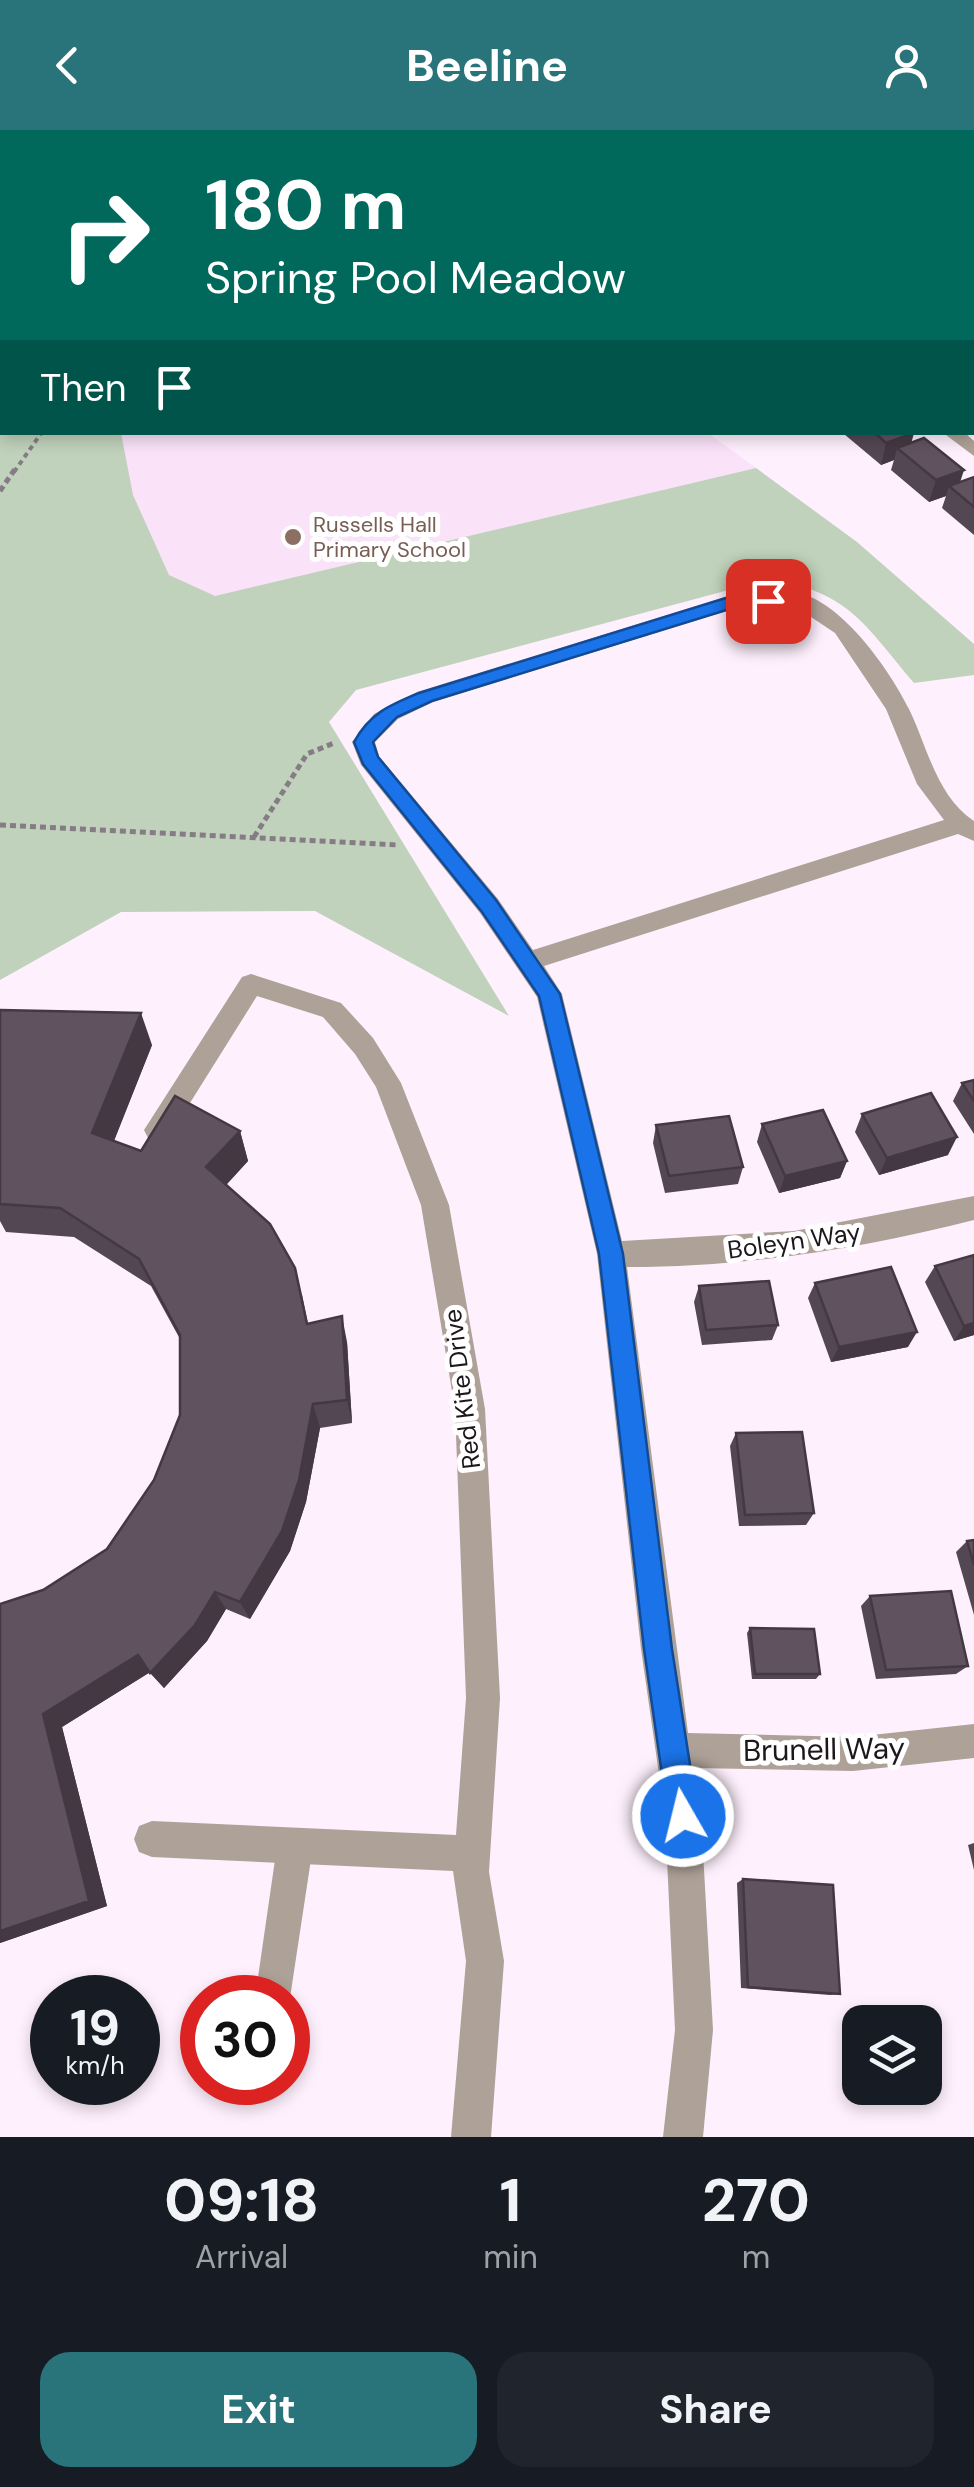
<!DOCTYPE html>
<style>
:root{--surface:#171b24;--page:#20242c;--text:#f1f3f6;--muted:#9ea1a6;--accent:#29737a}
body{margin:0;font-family:"DM Sans",sans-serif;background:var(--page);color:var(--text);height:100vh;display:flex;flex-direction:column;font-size:38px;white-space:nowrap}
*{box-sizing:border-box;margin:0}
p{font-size:32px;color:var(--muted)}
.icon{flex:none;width:55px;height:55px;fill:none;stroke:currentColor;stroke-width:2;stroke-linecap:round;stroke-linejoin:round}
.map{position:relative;height:2007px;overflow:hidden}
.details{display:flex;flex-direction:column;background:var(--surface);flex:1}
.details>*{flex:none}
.guide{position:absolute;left:0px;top:0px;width:975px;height:305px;box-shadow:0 5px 15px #0003;background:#00695c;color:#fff;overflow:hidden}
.fabs{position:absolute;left:842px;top:1875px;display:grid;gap:20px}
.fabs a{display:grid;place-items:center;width:100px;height:100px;border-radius:20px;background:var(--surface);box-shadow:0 5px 15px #0003;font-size:50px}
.speed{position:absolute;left:30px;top:1845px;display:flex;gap:20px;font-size:50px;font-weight:700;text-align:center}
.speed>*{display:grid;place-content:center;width:130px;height:130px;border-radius:50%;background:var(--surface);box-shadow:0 5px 15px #0003;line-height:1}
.speed small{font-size:25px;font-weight:400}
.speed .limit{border:15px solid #d22;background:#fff;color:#111}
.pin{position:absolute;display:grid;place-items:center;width:85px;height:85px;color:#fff;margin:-42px;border-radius:20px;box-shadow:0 5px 15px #0006}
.me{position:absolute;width:110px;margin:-55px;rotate:352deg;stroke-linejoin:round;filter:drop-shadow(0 0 8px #0008)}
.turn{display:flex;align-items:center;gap:35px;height:210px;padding:0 40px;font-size:45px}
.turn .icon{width:130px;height:130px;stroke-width:2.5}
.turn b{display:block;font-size:70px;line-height:85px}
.then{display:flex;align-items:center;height:95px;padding:0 40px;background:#0003;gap:20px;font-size:38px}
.eta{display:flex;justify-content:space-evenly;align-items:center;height:170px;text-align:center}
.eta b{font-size:60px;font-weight:700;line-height:70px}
.action{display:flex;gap:20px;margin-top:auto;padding:20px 40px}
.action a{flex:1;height:115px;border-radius:30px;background:var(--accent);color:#fff;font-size:40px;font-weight:700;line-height:115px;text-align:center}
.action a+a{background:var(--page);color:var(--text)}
header{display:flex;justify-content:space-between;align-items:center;height:130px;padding:0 40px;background:var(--accent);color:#fff;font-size:45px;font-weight:700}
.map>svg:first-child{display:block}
</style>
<header><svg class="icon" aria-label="back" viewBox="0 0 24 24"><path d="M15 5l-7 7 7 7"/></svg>Beeline<svg class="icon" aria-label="person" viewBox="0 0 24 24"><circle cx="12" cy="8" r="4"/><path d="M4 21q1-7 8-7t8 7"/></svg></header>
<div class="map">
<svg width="974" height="2007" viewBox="0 0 974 2007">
<rect width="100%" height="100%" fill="#fef0fd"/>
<!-- built -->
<path fill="#fae2f9" d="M103 303H708L756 338 141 484Z"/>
<!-- green -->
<path fill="#c0d2bb" d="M0 69 2 302 121 303 133 365 169 445 215 466 756 338 857 412 974 514V545L914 553C864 494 847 459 766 450L356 560 329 592 509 886 315 781 121 782 0 850Z"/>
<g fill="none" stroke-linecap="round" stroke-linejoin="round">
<!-- path-far1 -->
<path stroke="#867c85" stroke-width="4" stroke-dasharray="5 4" stroke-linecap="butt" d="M14 342 42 302"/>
<!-- path -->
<path stroke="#867c85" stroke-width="5" stroke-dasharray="6 4" stroke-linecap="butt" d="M0 361 15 339
M0 695 398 715
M254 707 307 624 334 613"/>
<!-- service -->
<path fill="#aea198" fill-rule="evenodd" d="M295 1698 308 1703 313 1716 288 1881V1868H255L277 1716 282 1703Z"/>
<!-- minor -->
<path fill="#aea198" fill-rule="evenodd" d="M609 0H625L627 2H611Z
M895 0H912L914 2H897Z
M972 45 974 46V56L972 55Z
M942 302H964L974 311V326Z
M800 463C844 475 889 539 909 579 927 616 937 667 974 691V711L958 704 544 836 562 864 622 1111 794 1101 974 1066V1090C860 1119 745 1137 627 1137L688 1603 853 1607 974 1594V1628L853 1641 693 1638 701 1686 713 1900 703 2007H663L675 1900 665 1686 641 1519 597 1124 537 867 480 783 361 635 352 612 374 584 417 562 735 464ZM796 477 835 503 886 579 917 654 944 690 533 820 498 769 379 626 375 612 398 589 433 572 736 478Z
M251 844 341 873 373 908 401 953 449 1075 485 1279 500 1568 489 1742 504 1831 491 2007H451L466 1831 453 1741 152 1727 139 1722 134 1709 139 1696 152 1691 456 1705 466 1568 455 1279 421 1075 376 957 355 924 323 887 257 866 168 1008H148L144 1000 242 847Z"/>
</g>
<!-- wall -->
<path fill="#534753" d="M367 0H564L566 2H368Z
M814 0H881L884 2H817Z
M957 0H974V12L972 11V2H960Z
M845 302H913L911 313 960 352 974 347V405L942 378 946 366 929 372 891 340 894 330 881 335 844 304Z
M0 880 152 915 114 1011 141 1021 240 1001 248 1031 226 1055 302 1165 308 1194 347 1212 352 1293 320 1298 306 1372 290 1421 250 1489 226 1479 207 1511 164 1558 150 1542 62 1597 107 1776 0 1813 43 1460 107 1419 154 1350 180 1285V1209L151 1156 74 1107 6 1102 0 1091Z
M974 950V1004L953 971 962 953Z
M862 984 948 1025 879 1045 855 1002Z
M762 994 847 1031 840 1048 779 1063 757 1012Z
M656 995 743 1037 738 1054 665 1063 653 1013Z
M974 1125V1205L954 1211 925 1152 935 1136Z
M815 1153 908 1217 831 1232 808 1168Z
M699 1156 778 1195 772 1210 702 1215 694 1172Z
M736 1303 814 1383 806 1395 739 1396 730 1316Z
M974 1410V1485L956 1422 967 1411Z
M870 1466 968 1536 956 1544 876 1549 861 1476Z
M750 1498 820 1544 816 1549H752L747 1503Z
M974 1713V1740L968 1715Z
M743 1749 840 1864 830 1865 741 1858 737 1753Z"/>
<!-- shaded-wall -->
<path fill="#443943" d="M376 0H391V2H376Z
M436 0H457V2H436Z
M460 0H512V2H460Z
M0 5 2 17V47H0Z
M914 303 908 325 897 318 894 330 881 335 886 313Z
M964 340 957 362 949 356 946 366 929 372 936 350Z
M141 883 152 915 105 1033 92 1003Z
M240 1001 248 1031 216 1066 206 1037Z
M957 1007 948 1025 879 1045 887 1028Z
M847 1031 840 1048 779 1063 785 1046Z
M342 1186 347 1212 352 1293 347 1270Z
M974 1193V1205L954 1211 964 1196Z
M917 1202 908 1217 831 1232 839 1217Z
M313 1274 320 1298 306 1372 290 1421 250 1489 240 1472Z
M215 1462 226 1479 207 1511 164 1558 150 1543Z
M138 1525 152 1541 62 1597 107 1776 0 1813V1801L43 1584Z"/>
<!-- building -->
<path fill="#615260" stroke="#443943" stroke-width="2.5" d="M126 0H286L287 2H127Z
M393 0H438L439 2H394Z
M518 0H564L566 2H520Z
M688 0H724L728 2H692Z
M846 0H881L884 2H850Z
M972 207 974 209V238L972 237Z
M874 302H913L914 303 886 313Z
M924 308 964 340 936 350 897 318Z
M974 347V377L949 356Z
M0 880 141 883 92 1003 141 1021 175 966 240 1001 206 1037 270 1094 295 1138 307 1194 342 1186 347 1270 313 1274 299 1350 282 1401 240 1472 215 1462 195 1495 150 1543 138 1525 43 1584 89 1771 0 1801V1474L43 1460 107 1419 154 1350 180 1285V1205L139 1129 60 1078 0 1074Z
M974 950V971L962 953Z
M931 963 957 1007 887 1028 862 984Z
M823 980 847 1031 785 1046 762 994Z
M729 986 743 1037 669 1046 656 995Z
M974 1125V1193L964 1196 935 1136Z
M891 1137 917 1202 839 1217 815 1153Z
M769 1151 778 1195 706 1200 699 1156Z
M802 1302 814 1383 745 1385 736 1303Z
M974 1410V1435L967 1411Z
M951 1461 968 1536 886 1540 870 1466Z
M750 1498 814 1499 820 1544H755Z
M743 1749 833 1755 840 1864 748 1857Z"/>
<!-- route -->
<path fill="#1a73e8" stroke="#114b97" stroke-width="2.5" d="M768 465 774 467V475L736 477 432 571 397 587 373 612 378 627 496 770 560 864 623 1124 672 1519 698 1686 693 1697 683 1701 672 1697 668 1686 644 1519 599 1124 539 866 482 782 363 634 354 612C370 583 390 575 419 563L729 467Z"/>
<!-- markers -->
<circle fill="#8d6e63" stroke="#fff" stroke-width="4" cx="293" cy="407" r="10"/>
<g text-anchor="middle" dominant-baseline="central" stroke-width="10" stroke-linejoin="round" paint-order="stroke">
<!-- far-education labels -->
<g font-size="22" fill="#785e54" stroke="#fff" text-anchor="start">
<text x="313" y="394">Russells Hall<tspan x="313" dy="25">Primary School</tspan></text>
</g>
<!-- street labels -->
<g font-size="25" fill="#1d171c" stroke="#fff">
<text transform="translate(794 1111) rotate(-8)">Boleyn Way</text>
<text transform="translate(462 1259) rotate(-97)">Red Kite Drive</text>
</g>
<!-- near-street labels -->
<g font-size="30" fill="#1d171c" stroke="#fff">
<text transform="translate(824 1619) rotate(-1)">Brunell Way</text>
</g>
</g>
</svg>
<div class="fabs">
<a><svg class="icon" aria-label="layers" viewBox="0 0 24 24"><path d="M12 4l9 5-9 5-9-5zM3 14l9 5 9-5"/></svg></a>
</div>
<div class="speed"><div>19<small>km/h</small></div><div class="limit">30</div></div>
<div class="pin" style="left:768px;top:471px;background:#d93025"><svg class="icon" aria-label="arrive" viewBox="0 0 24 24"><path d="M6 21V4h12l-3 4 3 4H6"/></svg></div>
<svg class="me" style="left:683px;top:1686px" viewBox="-20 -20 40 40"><circle r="17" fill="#1a73e8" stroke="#fff" stroke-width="3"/><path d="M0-11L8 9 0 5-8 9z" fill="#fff"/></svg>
<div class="guide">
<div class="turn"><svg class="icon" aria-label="right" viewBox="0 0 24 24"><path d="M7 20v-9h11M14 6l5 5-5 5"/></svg><div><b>180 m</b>Spring Pool Meadow</div></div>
<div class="then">Then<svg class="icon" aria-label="arrive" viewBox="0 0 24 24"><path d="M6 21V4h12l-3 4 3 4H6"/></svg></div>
</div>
</div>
<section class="details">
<div class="eta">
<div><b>09:18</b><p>Arrival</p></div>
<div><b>1</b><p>min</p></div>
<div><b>270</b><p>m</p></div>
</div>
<div class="action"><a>Exit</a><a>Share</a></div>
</section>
